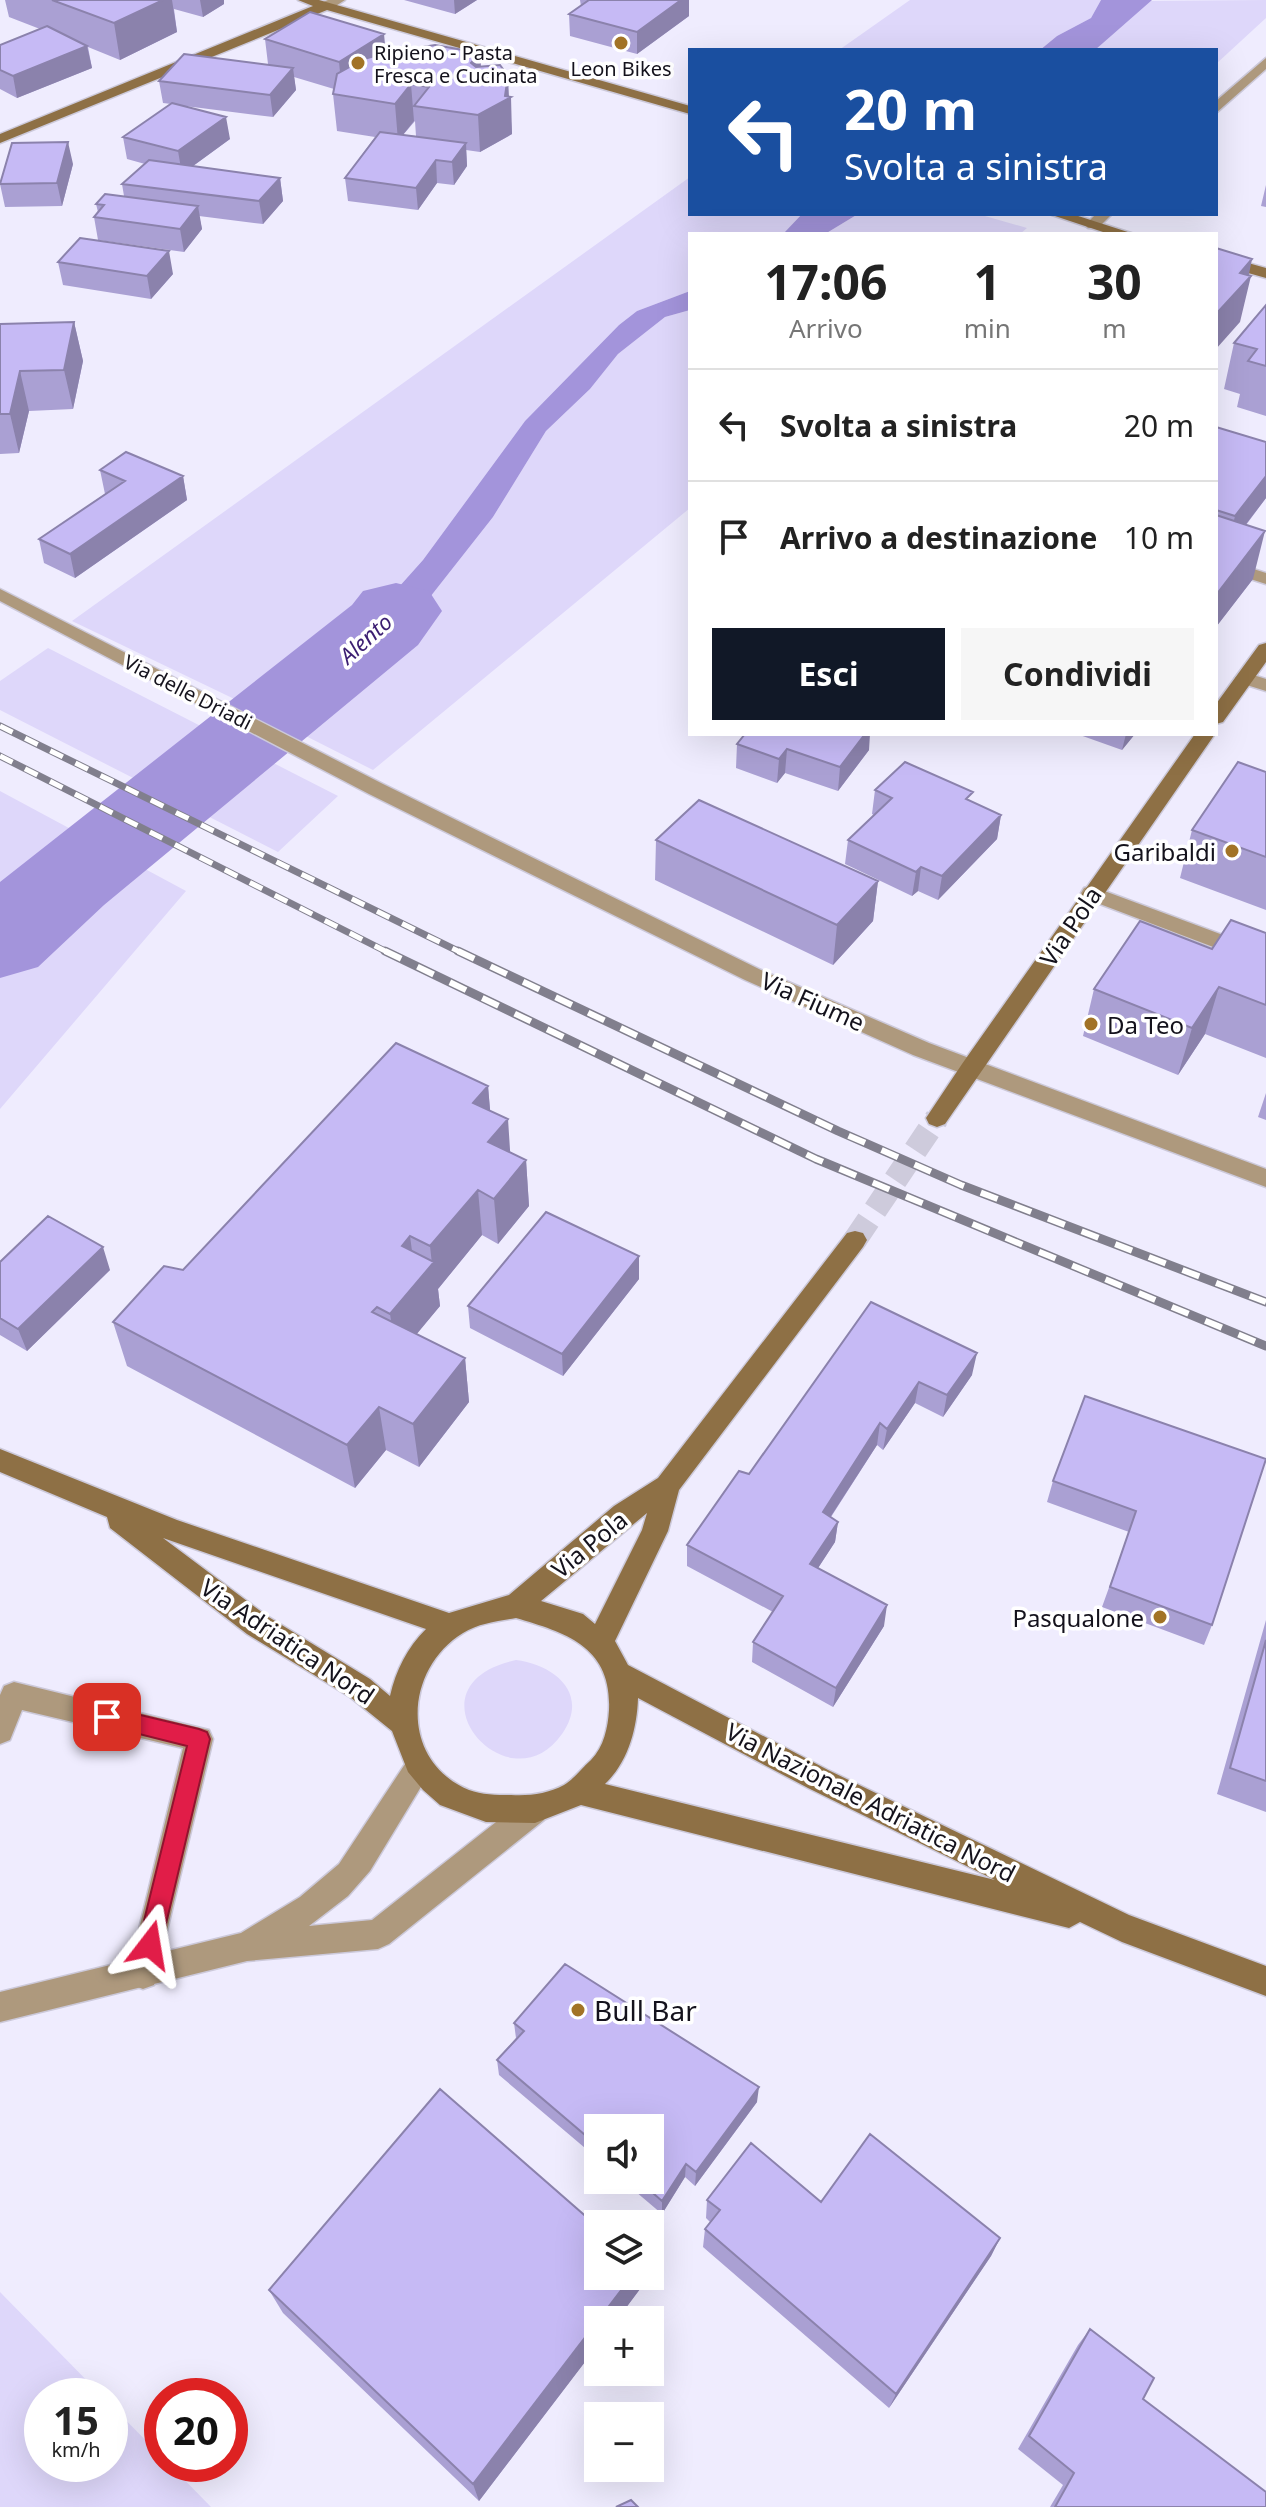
<!DOCTYPE html>
<html lang="it">
<meta charset="utf-8">
<style>
:root{--surface:#fff;--page:#f6f6f6;--text:#222;--muted:#767676;--line:#e0e0e0;--accent:#111827}
body{margin:0;font-family:"Noto Sans",sans-serif;background:var(--page);color:var(--text);height:100vh;display:flex;flex-direction:column;font-size:30px;white-space:nowrap}
*{box-sizing:border-box;margin:0}
p{font-size:26px;color:var(--muted)}
.icon{flex:none;width:44px;height:44px;fill:none;stroke:currentColor;stroke-width:2;stroke-linecap:round;stroke-linejoin:round}
.map{position:relative;flex:1;overflow:hidden}
.sheet{position:absolute;left:688px;top:232px;width:530px;height:504px;display:flex;flex-direction:column;background:var(--surface);border-radius:0px;box-shadow:0 8px 32px #0002}
.sheet>*{flex:none}
.guide{position:absolute;left:688px;top:48px;width:530px;height:168px;border-radius:0px;box-shadow:0 8px 32px #0002;background:#1a4fa0;color:#fff;overflow:hidden}
.buttons{position:absolute;left:584px;top:2114px;display:grid;gap:16px}
.buttons a{display:grid;place-items:center;width:80px;height:80px;border-radius:0px;background:var(--surface);box-shadow:0 8px 32px #0002;font-size:40px}
.speed{position:absolute;left:24px;top:2378px;display:flex;gap:16px;font-size:40px;font-weight:700;text-align:center}
.speed>*{display:grid;place-content:center;width:104px;height:104px;border-radius:50%;background:var(--surface);box-shadow:0 8px 32px #0002;line-height:1}
.speed small{font-size:20px;font-weight:400}
.speed .limit{border:12px solid #d22;background:#fff;color:#111}
.pin{position:absolute;display:grid;place-items:center;width:68px;height:68px;color:#fff;margin:-34px;border-radius:16px;box-shadow:0 4px 12px #0006}
.me{position:absolute;width:88px;margin:-44px;rotate:14deg;stroke-linejoin:round;filter:drop-shadow(0 0 6px #0008)}
.turn{display:flex;align-items:center;gap:28px;height:168px;padding:0 24px;font-size:36px}
.turn .icon{width:104px;height:104px;stroke-width:2.5}
.turn b{display:block;font-size:56px;line-height:68px}
.eta{display:flex;justify-content:space-evenly;align-items:center;height:136px;text-align:center}
.eta b{font-size:48px;font-weight:700;line-height:56px}
.primary-button{display:flex;gap:16px;margin-top:auto;padding:16px 24px}
.primary-button a{flex:1;height:92px;border-radius:0px;background:var(--accent);color:#fff;font-size:32px;font-weight:700;line-height:92px;text-align:center}
.primary-button a+a{background:var(--page);color:var(--text)}
ul{padding:0;list-style:none}
li{display:flex;align-items:center;gap:24px;height:112px;padding:0 24px;border-top:2px solid var(--line)}
li div{flex:1}
li b{display:block;font-size:30px}
li em{font-style:normal}
.map>svg:first-child{display:block}
</style>
<div class="map">
<svg width="1266" height="2507" viewBox="0 0 1266 2507">
<rect width="100%" height="100%" fill="#efecfe"/>
<!-- green -->
<path fill="#ded7fa" d="M910 0H1101L1091 18 1057 36 1040 50H839Z
M1266 0V18L1216 64V50H1095L1147 1Z
M690 177V214H802L783 234H690V291L637 311 619 325 525 421 423 560 381 607 309 659 251 707 72 621Z
M858 214H978L1027 228 1020 234H825Z
M690 310V508L373 770 288 727 412 620 493 517 546 431 590 389 618 354 665 317Z
M48 648 338 796 278 852 0 710V681Z
M0 791 186 891 0 1109Z
M516 1660C555 1665 590 1694 562 1734 508 1811 400 1685 516 1660Z
M0 2292 102 2396H42V2464H110V2404L162 2457V2464H169L211 2507H0Z"/>
<!-- water -->
<path fill="#a394db" d="M1101 0H1152L1095 50H1040L1057 36 1091 18Z
M802 214H858L825 234H783Z
M690 291V310L665 317 618 354 590 389 546 431 493 517 412 620 288 727 251 707 309 659 381 607 423 560 525 421 619 325 637 311Z
M218 735 254 753 190 805 142 781 189 758Z"/>
<g fill="none" stroke-linecap="round" stroke-linejoin="round">
<!-- river -->
<path fill="#a394db" fill-rule="evenodd" d="M396 583 429 591 442 611 418 645 104 905 38 967 0 978V882L352 605 363 591Z"/>
<!-- secondary-tunnel -->
<path stroke="#cecbdc" stroke-width="24" stroke-dasharray="24 12" stroke-linecap="butt" d="M855 1240 937 1118"/>
<!-- lane casing -->
<g stroke="#ccc9da" stroke-width="3">
<path id="lane" d="M1266 58V69L1216 113V101Z
M1096 214H1112L1098 228H1088L1085 225Z
M1216 557 1266 573V584L1216 568Z
M14 1682 209 1730 213 1739 154 1985 143 1989 132 1985 128 1974 183 1748 22 1710 10 1740 0 1744V1695L4 1686Z"/>
</g>
<!-- street casing -->
<g stroke="#ccc9da" stroke-width="3">
<path id="street" d="M328 0H345L331 9H321V3Z
M0 589 383 784 761 970 929 1043 1266 1169V1187L913 1055 745 980 369 794 0 601Z
M1244 672 1266 679V691L1237 682 1235 678Z
M1091 886 1266 951V967L1084 898 1081 893 1084 888Z
M419 1754 429 1758 433 1767 370 1871 348 1896 309 1926 372 1920 524 1800 534 1796 544 1800 548 1810 544 1820 389 1944 378 1949 247 1961 0 2022V1992L241 1933 300 1897 339 1864 409 1758Z"/>
</g>
<!-- secondary casing -->
<g stroke="#ccc9da" stroke-width="3">
<path id="secondary" d="M298 0H319L690 106V114L327 10 0 143V134L313 6Z
M1049 214H1072L1134 234H1109Z
M1216 254 1266 268V278L1216 264Z
M1266 643V662L1223 722 1216 724V704L1259 645Z
M1195 734H1215L945 1124 937 1127 929 1124 926 1118 962 1064Z
M855 1231 863 1233 867 1240 863 1247 679 1490 668 1531 615 1641 628 1665 828 1770 1129 1915 1266 1966V1996L1122 1942 1080 1922 1069 1928 581 1805 535 1823 486 1822 440 1805 423 1790 408 1772 392 1731 350 1697 247 1634 110 1528 107 1517 0 1472V1449L177 1520 449 1613 509 1595 614 1506 658 1478 847 1233ZM647 1513 642 1530 595 1624 583 1614 541 1601ZM163 1538 426 1629C407 1648 396 1670 390 1696L370 1679 267 1616ZM516 1618C567 1633 612 1647 609 1710 608 1727 604 1747 591 1760 582 1768 574 1779 564 1785 547 1794 530 1796 511 1795 497 1795 482 1795 469 1790 399 1761 404 1669 463 1633 479 1623 499 1621 516 1618ZM638 1698 808 1788 995 1880 605 1784C628 1762 637 1729 638 1698Z"/>
</g>
<!-- lane -->
<use href="#lane" fill="#ae997d" fill-rule="evenodd"/>
<!-- street -->
<use href="#street" fill="#ae997d" fill-rule="evenodd"/>
<!-- secondary -->
<use href="#secondary" fill="#8e7045" fill-rule="evenodd"/>
<!-- rail-far1 casing -->
<g stroke="#817f8d" stroke-width="7">
<path id="rail-far1" d="M0 726 462 953
M0 756 389 953"/>
</g>
<!-- rail casing -->
<g stroke="#817f8d" stroke-width="9">
<path id="rail" d="M385 951 816 1159 1266 1346
M458 951 838 1131 961 1185 1266 1302"/>
</g>
<!-- rail-far1 -->
<use href="#rail-far1" stroke="#fff" stroke-width="5" stroke-dasharray="14" stroke-linecap="butt"/>
<!-- rail -->
<use href="#rail" stroke="#fff" stroke-width="6" stroke-dasharray="18" stroke-linecap="butt"/>
</g>
<!-- wall -->
<path fill="#aaa0d3" fill-rule="evenodd" d="M5 0H224V4L203 17 174 9 177 32 120 60 88 47 92 68 17 98 0 89V45L40 29 9 17Z
M404 0H477L455 14Z
M580 0H689V16L637 54 570 36 569 14 581 6Z
M265 39 386 53 405 58 480 53 481 67 509 96 512 134 480 152 466 150 467 166 454 185 437 183 418 210 348 201 345 178 375 137 337 131 333 94 334 89 294 77 296 90 273 117 185 106 230 139 193 166 280 178 283 201 263 224 199 216 202 229 184 252 98 240 94 217 98 212 96 204 124 196 122 184 145 164 127 159 123 137 171 104 163 103 159 81 268 64ZM415 121 416 136 403 135Z
M73 164 62 206 5 207 0 184Z
M1266 185V207L1261 206Z
M58 262 173 274 151 299 63 285Z
M1266 305V416L1237 407 1240 394 1224 389 1234 343Z
M74 322 83 361 73 409 29 411 19 453 0 454V324Z
M1216 427 1266 442V498L1246 525 1253 579 1216 627Z
M100 470 183 476 187 500 75 578 44 563 39 539 105 494Z
M1077 734H1135L1122 750Z
M737 744 869 750 838 791 785 773 777 783 736 768Z
M1266 771V910L1180 878 1192 830Z
M875 790 971 802 1001 815 997 839 938 900 918 891 912 896 845 864 848 840 874 815 872 814Z
M656 840 878 881 873 921 833 965 655 880Z
M1266 933V1058L1205 1034 1178 1075 1083 1036 1094 989 1212 949Z
M488 1086 490 1111 510 1152 526 1160 529 1206 498 1244 482 1235 438 1289 440 1306 416 1334 465 1358 469 1402 419 1467 386 1450 355 1488 127 1366 113 1322Z
M1266 1093V1120L1258 1117Z
M639 1256V1279L563 1376 470 1328 468 1306Z
M0 1262 110 1270 27 1351 0 1335Z
M871 1302 972 1375 943 1417 915 1403 883 1450 877 1445 831 1517 838 1522 835 1542 818 1568 884 1626 833 1707 752 1662 753 1642 773 1612 687 1566V1545L749 1474Z
M1085 1396 1212 1625 1204 1645 1102 1607 1129 1532 1047 1502 1053 1481Z
M1266 1620V1812L1217 1794Z
M514 2023 757 2102 695 2186 685 2177 662 2214 622 2180H650L598 2128V2159L499 2075 497 2060 516 2038Z
M707 2200 821 2202 1000 2238 991 2256 889 2408 703 2247 705 2229 710 2222 706 2218Z
M640 2289 479 2501 283 2313 269 2290Z
M1090 2329 1143 2399 1266 2507H1050L1063 2485 1018 2449 1078 2345Z"/>
<!-- shaded-wall -->
<path fill="#8b82ac" d="M163 0H172L177 32 120 60 114 23Z
M200 0H224V4L203 17Z
M454 0H477L455 14Z
M681 0H689V16L637 54V32Z
M384 34 387 65 342 92 339 62Z
M87 46 92 68 17 98 13 76Z
M480 53 482 89 471 63Z
M293 68 296 90 273 117 270 95Z
M508 76 509 98 511 97 512 134 480 152 478 115Z
M411 84 414 121 398 141 395 104Z
M226 117 230 139 182 174 178 151Z
M68 142 73 164 62 206 57 183Z
M466 143 467 166 454 185 452 162Z
M436 160 437 183 418 210 416 188Z
M280 178 283 201 263 224 259 201Z
M198 206 202 229 184 252 180 229Z
M169 251 173 274 151 299 147 276Z
M1252 259 1248 279 1251 276 1240 322 1216 349V314L1240 273Z
M74 322 83 361 73 409 64 370Z
M20 371 29 411 19 453 10 414Z
M183 476 187 500 75 578 70 554Z
M1266 476V498L1227 549 1235 516Z
M1265 531 1253 579 1216 627V595Z
M865 734H870L869 750 838 791 840 767Z
M1126 734H1135L1122 750Z
M787 749 785 773 777 783 779 759Z
M1001 815 997 839 938 900 942 876Z
M921 867 918 891 912 896 916 872Z
M878 881 873 921 833 965 837 925Z
M1219 987 1205 1034 1178 1075 1192 1028Z
M488 1086 492 1132 473 1103Z
M508 1119 511 1165 488 1142Z
M526 1160 529 1206 498 1244 494 1199Z
M478 1190 482 1235 438 1289 440 1306 397 1358 390 1314 432 1264 430 1246Z
M410 1236 416 1281 402 1246Z
M103 1247 110 1270 27 1351 18 1329Z
M639 1256V1279L563 1376 562 1354Z
M977 1353 972 1375 943 1417 947 1395Z
M465 1358 469 1402 419 1467 413 1424Z
M919 1382 915 1403 883 1450 887 1429Z
M379 1407 386 1450 355 1488 347 1445Z
M880 1423 877 1445 820 1533 823 1512Z
M838 1522 835 1542 807 1585 810 1564Z
M887 1605 884 1626 833 1707 836 1688Z
M759 2087 757 2102 695 2186 696 2172Z
M686 2164 685 2177 662 2214V2201Z
M1000 2238 991 2256 889 2408 896 2394Z
M632 2276H641L640 2289 617 2320H599Z
M598 2321V2345L479 2501 473 2484Z"/>
<!-- building -->
<path fill="#c6baf5" stroke="#8b82ac" stroke-width="2" d="M52 0H163L114 23Z
M589 0H681L637 32 569 14Z
M310 12 384 34 339 62 265 39Z
M47 26 87 46 13 76 0 70V45Z
M435 45 480 53 471 63 476 67 500 65 508 76 505 96 511 97 478 115 414 106 429 87 411 84 395 104 333 94 337 74 364 59 389 52 405 58 418 56 423 47Z
M184 54 293 68 270 95 159 81Z
M172 103 226 117 178 151 123 137Z
M380 132 466 143 452 162 436 160 416 188 345 178Z
M68 142 57 183 0 184 12 143Z
M149 160 280 178 259 201 122 184Z
M105 194 198 206 180 229 94 217 104 205 96 204Z
M80 238 169 251 147 276 58 262Z
M1216 248 1252 259 1240 273 1251 276 1216 314Z
M1266 305V366L1248 361 1257 349 1234 343Z
M74 322 64 370 20 371 10 414H0V324Z
M1216 427 1266 442V476L1235 516 1216 510Z
M126 452 183 476 70 554 39 539 125 481 100 470Z
M1216 515 1265 531 1216 595Z
M745 734H865L840 767 787 749 779 759 737 744Z
M905 762 973 792 966 799 1001 815 942 876 921 867 916 872 848 840 892 798 875 790Z
M1238 762 1266 772V857L1192 830Z
M699 800 878 881 837 925 656 840Z
M1231 920 1266 933V1005L1219 987 1192 1028 1094 989 1140 921 1212 949Z
M396 1043 488 1086 473 1103 508 1119 488 1142 526 1160 494 1199 478 1190 430 1246 410 1236 402 1246 434 1262 390 1314 377 1307 372 1312 465 1358 413 1424 379 1407 347 1445 113 1322 164 1266 183 1270Z
M546 1212 639 1256 562 1354 468 1306Z
M48 1216 103 1247 18 1329 0 1318V1262Z
M871 1302 977 1353 947 1395 919 1382 887 1429 880 1423 823 1512 838 1522 810 1564 887 1605 836 1688 753 1642 783 1596 687 1545 739 1471 749 1474Z
M1085 1396 1266 1459 1212 1625 1110 1587 1136 1511 1053 1481Z
M1266 1640V1781L1230 1768Z
M565 1964 759 2087 696 2172 686 2164 662 2201 638 2180H650V2128H598V2146L497 2060 524 2031 514 2023Z
M440 2089 598 2227V2276H632L473 2484 269 2290Z
M870 2134 1000 2238 896 2394 705 2229 720 2210 707 2200 751 2143 821 2202Z
M1090 2329 1154 2378 1143 2399 1266 2492V2507H1055L1074 2473 1029 2436Z
M631 2500 638 2507H616Z"/>
<!-- route -->
<path fill="#e11d48" stroke="#92132f" stroke-width="2" d="M107 1707 199 1729 207 1732 210 1739 161 1945 158 1953 150 1956 142 1953 138 1945 187 1746 99 1724 96 1717 99 1710Z"/>
<!-- markers -->
<g fill="#a27326" stroke="#fff" stroke-width="3">
<circle cx="621" cy="43" r="8"/>
<circle cx="358" cy="63" r="8"/>
<circle cx="1232" cy="851" r="8"/>
<circle cx="1091" cy="1024" r="8"/>
<circle cx="1160" cy="1617" r="8"/>
<circle cx="578" cy="2010" r="8"/>
</g>
<g text-anchor="middle" dominant-baseline="central" stroke-width="7" stroke-linejoin="round" paint-order="stroke">
<!-- far-poi labels -->
<g font-size="20" fill="#14121c" stroke="#fff" text-anchor="start">
<text x="374" y="52">Ripieno - Pasta<tspan x="374" dy="23">Fresca e Cucinata</tspan></text>
<text x="621" y="68" text-anchor="middle">Leon Bikes</text>
</g>
<!-- far-street labels -->
<g font-size="20" fill="#14121c" stroke="#fff">
<text transform="translate(188 692) rotate(27)">Via delle Driadi</text>
</g>
<!-- far-water labels -->
<g font-size="22" font-style="italic" fill="#3b1e71" stroke="#fff">
<text transform="translate(365 638) rotate(-42)">Alento</text>
</g>
<!-- poi labels -->
<g font-size="24" fill="#14121c" stroke="#fff" text-anchor="end">
<text x="1216" y="851">Garibaldi</text>
<text x="1107" y="1024" text-anchor="start">Da Teo</text>
<text x="1144" y="1617">Pasqualone</text>
</g>
<!-- street labels -->
<g font-size="24" fill="#14121c" stroke="#fff">
<text transform="translate(1070 926) rotate(-56)">Via Pola</text>
<text transform="translate(813 1001) rotate(24)">Via Fiume</text>
<text transform="translate(589 1544) rotate(-39)">Via Pola</text>
<text transform="translate(288 1641) rotate(34)">Via Adriatica Nord</text>
<text transform="translate(871 1802) rotate(27)">Via Nazionale Adriatica Nord</text>
</g>
<!-- near-poi labels -->
<g font-size="28" fill="#14121c" stroke="#fff" text-anchor="start">
<text x="594" y="2010">Bull Bar</text>
</g>
</g>
</svg>
<div class="buttons">
<a><svg class="icon" aria-label="sound" viewBox="0 0 24 24"><path d="M4 9h4l5-4v14l-5-4H4zM17 9q2 3 0 6"/></svg></a>
<a><svg class="icon" aria-label="layers" viewBox="0 0 24 24"><path d="M12 4l9 5-9 5-9-5zM3 14l9 5 9-5"/></svg></a>
<a>+</a>
<a>−</a>
</div>
<div class="speed"><div>15<small>km/h</small></div><div class="limit">20</div></div>
<div class="pin" style="left:107px;top:1717px;background:#d93025"><svg class="icon" aria-label="arrive" viewBox="0 0 24 24"><path d="M6 21V4h12l-3 4 3 4H6"/></svg></div>
<svg class="me" style="left:150px;top:1945px" viewBox="-20 -20 40 40"><path d="M0-17L14 15 0 8-14 15z" fill="#e11d48" stroke="#fff" stroke-width="4"/></svg>
<div class="guide">
<div class="turn"><svg class="icon" aria-label="left" viewBox="0 0 24 24"><path d="M17 20v-9H6M10 6l-5 5 5 5"/></svg><div><b>20 m</b>Svolta a sinistra</div></div>
</div>
<section class="sheet">
<div class="eta">
<div><b>17:06</b><p>Arrivo</p></div>
<div><b>1</b><p>min</p></div>
<div><b>30</b><p>m</p></div>
</div>
<ul>
<li><svg class="icon" aria-label="left" viewBox="0 0 24 24"><path d="M17 20v-9H6M10 6l-5 5 5 5"/></svg><div><b>Svolta a sinistra</b></div><em>20 m</em></li>
<li><svg class="icon" aria-label="arrive" viewBox="0 0 24 24"><path d="M6 21V4h12l-3 4 3 4H6"/></svg><div><b>Arrivo a destinazione</b></div><em>10 m</em></li>
</ul>
<div class="primary-button"><a>Esci</a><a>Condividi</a></div>
</section>
</div>
